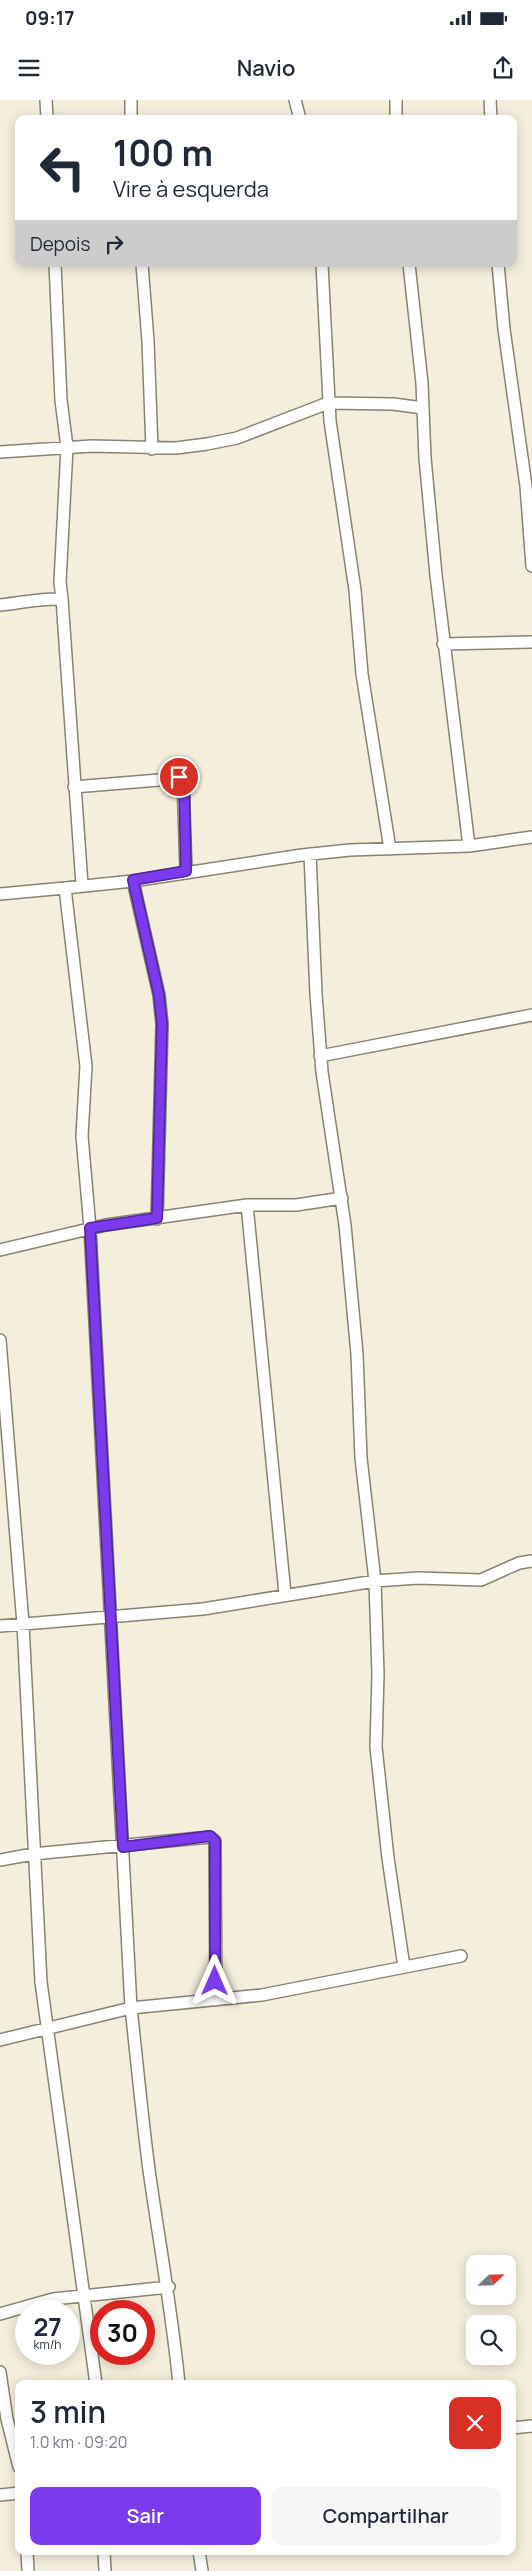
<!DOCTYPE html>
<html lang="pt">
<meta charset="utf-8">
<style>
:root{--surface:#fff;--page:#f6f6f7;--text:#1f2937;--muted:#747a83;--accent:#7c3aed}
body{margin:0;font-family:Manrope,sans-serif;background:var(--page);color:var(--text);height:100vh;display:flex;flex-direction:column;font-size:19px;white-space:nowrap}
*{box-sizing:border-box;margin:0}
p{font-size:16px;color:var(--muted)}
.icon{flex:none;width:28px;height:28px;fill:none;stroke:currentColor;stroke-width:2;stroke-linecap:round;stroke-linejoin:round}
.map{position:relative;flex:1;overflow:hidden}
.side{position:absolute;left:15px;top:2280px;width:501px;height:175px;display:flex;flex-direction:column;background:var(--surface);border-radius:10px;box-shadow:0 2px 12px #0003}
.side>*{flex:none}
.guide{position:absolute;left:15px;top:15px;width:502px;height:152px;border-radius:10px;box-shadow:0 2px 12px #0003;background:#fff;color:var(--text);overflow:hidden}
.needle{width:32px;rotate:67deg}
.buttons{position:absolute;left:466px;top:2155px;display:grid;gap:10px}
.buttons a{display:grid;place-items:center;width:50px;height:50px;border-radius:10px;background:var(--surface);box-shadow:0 2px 12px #0003;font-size:25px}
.speed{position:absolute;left:15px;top:2200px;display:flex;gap:10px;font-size:25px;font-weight:700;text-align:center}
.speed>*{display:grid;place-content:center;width:65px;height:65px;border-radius:50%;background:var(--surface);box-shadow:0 2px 12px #0003;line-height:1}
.speed small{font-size:12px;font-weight:400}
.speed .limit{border:8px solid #d22;background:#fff;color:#111}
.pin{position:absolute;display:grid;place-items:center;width:42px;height:42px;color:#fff;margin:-21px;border:2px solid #fff;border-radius:50%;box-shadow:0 1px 5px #0007}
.me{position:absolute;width:55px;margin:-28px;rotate:0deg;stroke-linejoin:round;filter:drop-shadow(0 0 4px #0008)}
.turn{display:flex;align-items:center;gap:18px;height:105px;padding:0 15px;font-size:22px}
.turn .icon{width:65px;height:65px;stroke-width:2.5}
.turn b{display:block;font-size:35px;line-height:42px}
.then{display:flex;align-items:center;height:48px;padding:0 15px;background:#0003;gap:10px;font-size:19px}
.round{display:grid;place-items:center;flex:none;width:52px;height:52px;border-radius:10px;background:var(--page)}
.summary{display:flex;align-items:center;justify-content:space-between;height:85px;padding:0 15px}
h1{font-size:30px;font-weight:600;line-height:38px}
.action{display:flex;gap:10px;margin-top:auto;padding:10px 15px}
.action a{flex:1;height:58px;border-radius:10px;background:var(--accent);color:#fff;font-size:20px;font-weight:600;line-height:58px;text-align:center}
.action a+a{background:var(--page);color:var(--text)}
.status{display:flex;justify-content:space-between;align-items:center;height:35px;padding:0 25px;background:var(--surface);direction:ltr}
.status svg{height:14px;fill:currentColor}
header{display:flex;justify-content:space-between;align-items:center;height:65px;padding:0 15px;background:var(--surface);font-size:22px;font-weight:600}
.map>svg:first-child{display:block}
</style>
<div class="status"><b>09:17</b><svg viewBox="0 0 49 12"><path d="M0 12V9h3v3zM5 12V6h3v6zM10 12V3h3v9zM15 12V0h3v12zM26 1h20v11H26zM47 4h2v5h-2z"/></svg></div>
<header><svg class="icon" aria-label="menu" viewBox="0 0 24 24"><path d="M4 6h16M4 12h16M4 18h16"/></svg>Navio<svg class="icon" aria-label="share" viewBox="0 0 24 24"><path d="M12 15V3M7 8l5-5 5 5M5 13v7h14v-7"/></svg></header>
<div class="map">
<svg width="532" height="2471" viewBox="0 0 532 2471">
<rect width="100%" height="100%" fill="#f4eedc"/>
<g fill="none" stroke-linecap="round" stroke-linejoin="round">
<!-- minor casing -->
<g stroke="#898373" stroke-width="14">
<path id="minor" d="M46 0 47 19
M131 0V19
M295 0 300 19
M396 0V19
M490 0 491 19
M142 164 148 241 152 349
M322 164 330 321 355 490 362 574 390 749
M409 164 422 283 425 358 436 475 469 746
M498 164 504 229 526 386 532 466
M0 352 92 346 176 348 207 344 237 338 328 303 393 304 423 308
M62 499 82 785
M0 505C21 503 41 498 62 499L60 482 67 347 61 300 55 164
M443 544 532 542
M74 687 183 678 186 771
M310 754 316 894 322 972 345 1125 357 1254 361 1358 375 1481 378 1574 376 1647 388 1758 404 1867
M133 781 159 895 162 924 157 1119
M0 794 65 788
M320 956 532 915
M247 1105 285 1494
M0 1150 106 1125 247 1105H296L342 1098
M0 1240 23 1524 41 1882 96 2284
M0 1526 203 1509 375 1481 418 1478 481 1480 519 1463 532 1461
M0 1760 33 1754 210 1737 215 1741V1747L216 1900
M0 1940 131 1908 262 1895 461 1856
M0 2214 53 2199 169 2187
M0 2272 7 2319 19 2367
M179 2284C172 2212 159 2141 149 2070 142 2016 137 1962 131 1908L90 1128 82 1036 86 966 65 788 133 781 302 755 350 750 469 746 532 737
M512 2328 532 2326
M0 2395 19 2393
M27 2451 28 2471
M104 2451 105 2471
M199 2451 202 2471"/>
</g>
<!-- minor -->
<use href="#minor" stroke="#fff" stroke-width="11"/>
</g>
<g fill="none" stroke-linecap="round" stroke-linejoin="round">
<!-- route casing -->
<g stroke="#51269a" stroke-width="12">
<path id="route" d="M179 677 183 678 184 681 186 771 133 780 159 895 162 924 157 1118 90 1128 123 1747 210 1736 215 1741V1881"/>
</g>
<!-- route -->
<use href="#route" stroke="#7c3aed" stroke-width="9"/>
</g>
</svg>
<div class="buttons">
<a><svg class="needle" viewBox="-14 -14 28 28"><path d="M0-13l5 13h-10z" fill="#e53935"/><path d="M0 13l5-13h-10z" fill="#747a83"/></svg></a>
<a><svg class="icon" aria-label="search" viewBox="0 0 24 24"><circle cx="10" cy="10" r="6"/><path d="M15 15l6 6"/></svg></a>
</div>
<div class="speed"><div>27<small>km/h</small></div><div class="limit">30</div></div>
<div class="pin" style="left:179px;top:677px;background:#d93025"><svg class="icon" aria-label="arrive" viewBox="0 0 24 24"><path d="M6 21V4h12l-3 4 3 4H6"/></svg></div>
<svg class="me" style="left:215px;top:1881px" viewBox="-20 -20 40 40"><path d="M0-17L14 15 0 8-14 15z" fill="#7c3aed" stroke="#fff" stroke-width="4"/></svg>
<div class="guide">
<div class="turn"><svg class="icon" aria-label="left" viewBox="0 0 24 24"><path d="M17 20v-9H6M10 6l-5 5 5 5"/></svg><div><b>100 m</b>Vire à esquerda</div></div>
<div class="then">Depois<svg class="icon" aria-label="right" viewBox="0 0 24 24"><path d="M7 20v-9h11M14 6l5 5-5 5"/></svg></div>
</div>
<section class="side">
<div class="summary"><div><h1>3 min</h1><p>1.0 km · 09:20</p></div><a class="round" style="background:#d93025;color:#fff"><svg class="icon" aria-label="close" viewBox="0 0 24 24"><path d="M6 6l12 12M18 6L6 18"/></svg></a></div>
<div class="action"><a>Sair</a><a>Compartilhar</a></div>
</section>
</div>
